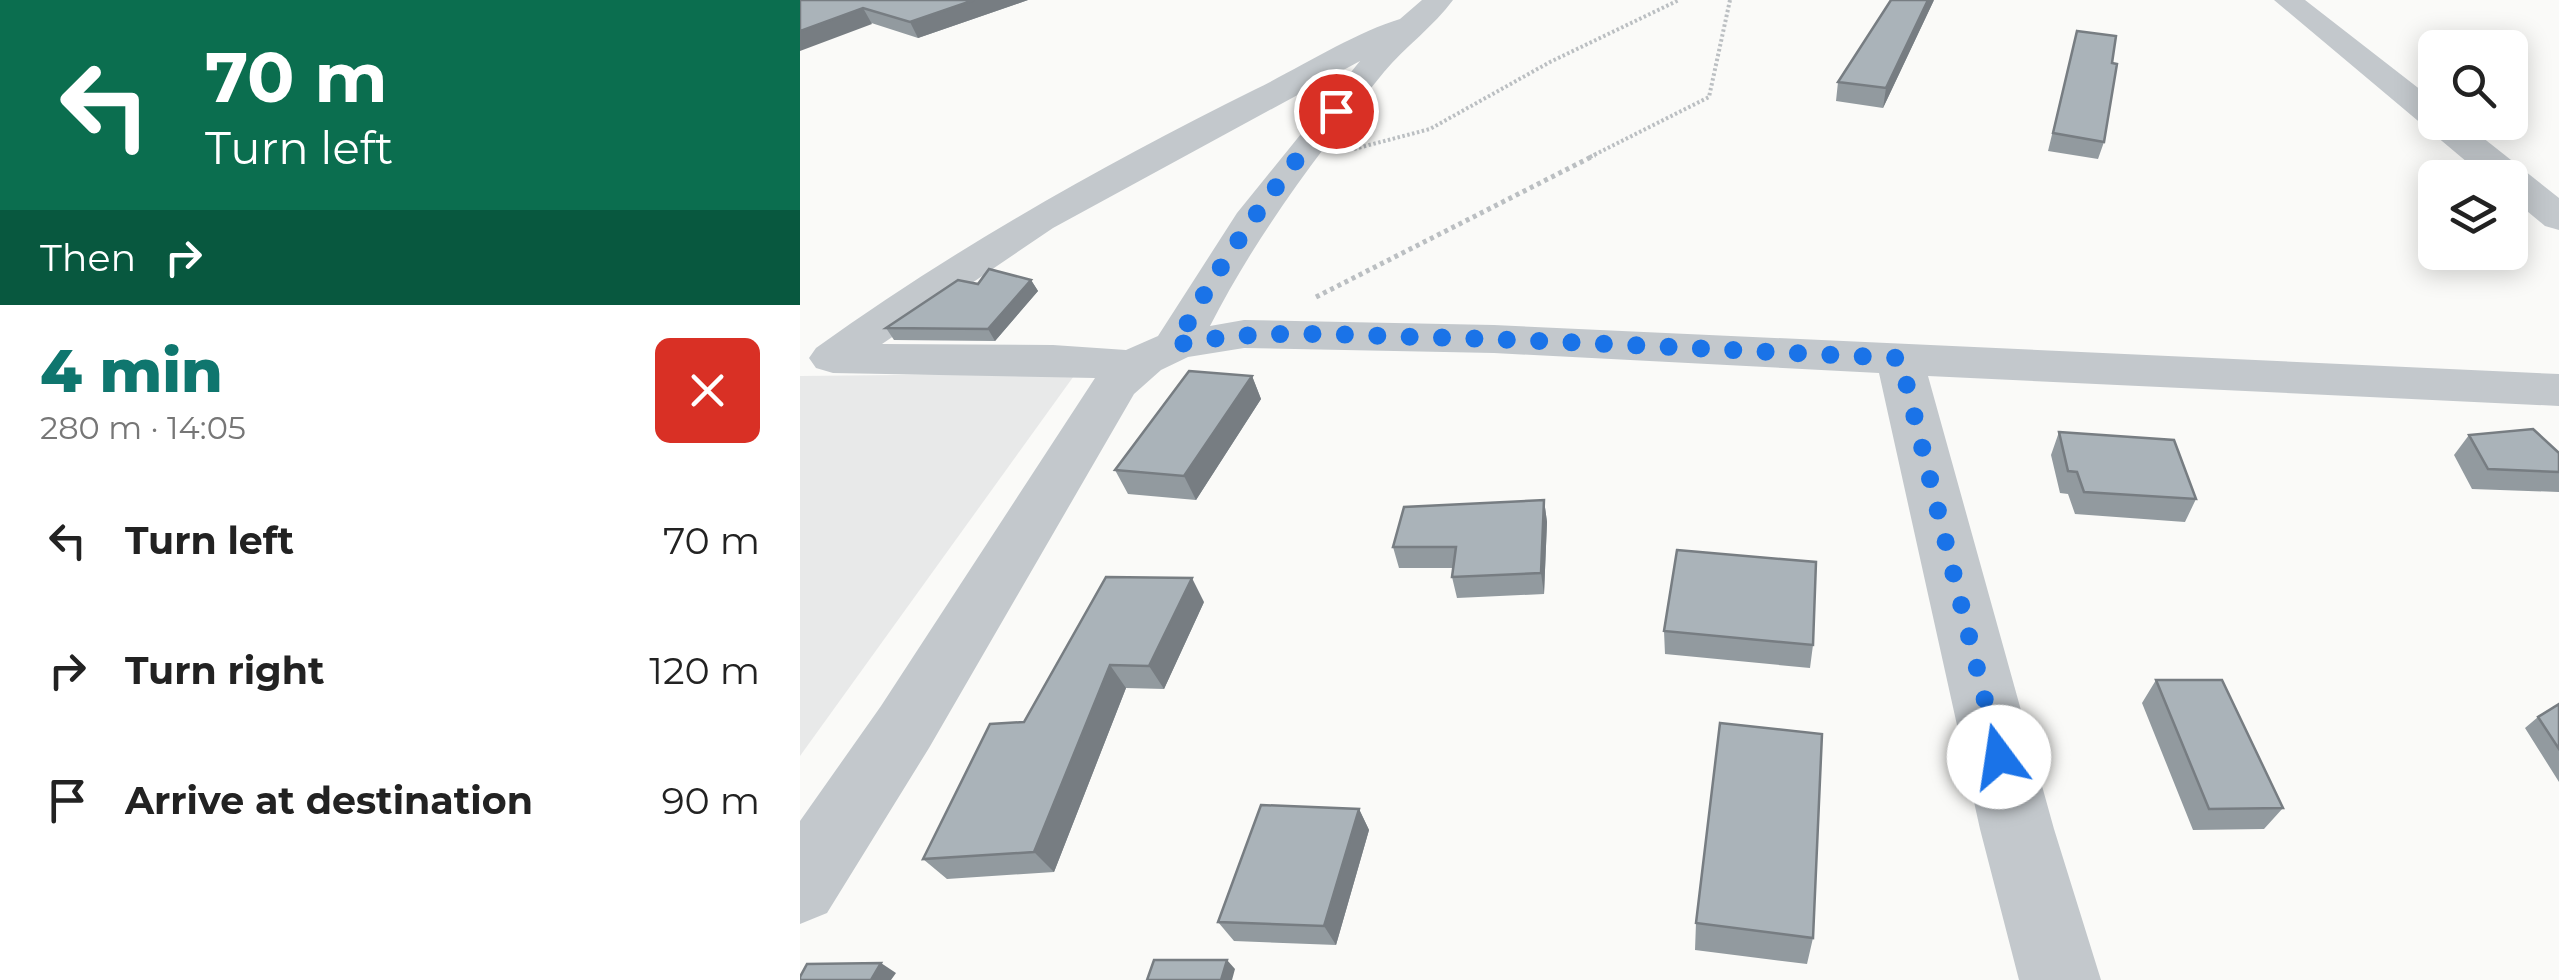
<!DOCTYPE html>
<meta charset="utf-8">
<style>
:root{--surface:#fff;--page:#f6f6f6;--text:#222;--muted:#767676;--accent:#0f766e}
body{margin:0;font-family:Montserrat,sans-serif;background:var(--page);color:var(--text);height:100vh;display:flex;flex-direction:column;font-size:38px;white-space:nowrap}
*{box-sizing:border-box;margin:0}
p{font-size:32px;color:var(--muted)}
.icon{flex:none;width:55px;height:55px;fill:none;stroke:currentColor;stroke-width:2;stroke-linecap:round;stroke-linejoin:round}
.map{position:relative;flex:1;overflow:hidden}
.details{display:flex;flex-direction:column;background:var(--surface);width:800px}
.details>*{flex:none}
.top-card{background:#0b6e4f;color:#fff;overflow:hidden}
.controls{position:absolute;left:1618px;top:30px;display:grid;gap:20px}
.controls a{display:grid;place-items:center;width:110px;height:110px;border-radius:15px;background:var(--surface);box-shadow:0 5px 25px #0003;font-size:50px}
.pin{position:absolute;display:grid;place-items:center;width:85px;height:85px;color:#fff;margin:-42px;border:5px solid #fff;border-radius:50%;box-shadow:0 2px 10px #0007}
.me{position:absolute;width:110px;margin:-55px;rotate:346deg;stroke-linejoin:round;filter:drop-shadow(0 0 8px #0008)}
.turn{display:flex;align-items:center;gap:35px;height:210px;padding:0 40px;font-size:45px}
.turn .icon{width:130px;height:130px;stroke-width:2.5}
.turn b{display:block;font-size:70px;line-height:85px}
.then{display:flex;align-items:center;height:95px;padding:0 40px;background:#0003;gap:20px;font-size:38px}
.round{display:grid;place-items:center;flex:none;width:105px;height:105px;border-radius:15px;background:var(--page)}
.headline{display:flex;align-items:center;justify-content:space-between;height:170px;padding:0 40px}
h1{font-size:60px;font-weight:800;line-height:75px;color:var(--accent)}
ul{padding:0;list-style:none}
li{display:flex;align-items:center;gap:30px;height:130px;padding:0 40px}
li div{flex:1}
li b{display:block;font-size:38px}
li em{font-style:normal}
main{display:flex;flex:1;min-height:0}
.map>svg:first-child{display:block}
</style>
<main>
<section class="details">
<div class="top-card">
<div class="turn"><svg class="icon" aria-label="left" viewBox="0 0 24 24"><path d="M17 20v-9H6M10 6l-5 5 5 5"/></svg><div><b>70 m</b>Turn left</div></div>
<div class="then">Then<svg class="icon" aria-label="right" viewBox="0 0 24 24"><path d="M7 20v-9h11M14 6l5 5-5 5"/></svg></div>
</div>
<div class="headline"><div><h1>4 min</h1><p>280 m · 14:05</p></div><a class="round" style="background:#d93025;color:#fff"><svg class="icon" aria-label="close" viewBox="0 0 24 24"><path d="M6 6l12 12M18 6L6 18"/></svg></a></div>
<ul>
<li><svg class="icon" aria-label="left" viewBox="0 0 24 24"><path d="M17 20v-9H6M10 6l-5 5 5 5"/></svg><div><b>Turn left</b></div><em>70 m</em></li>
<li><svg class="icon" aria-label="right" viewBox="0 0 24 24"><path d="M7 20v-9h11M14 6l5 5-5 5"/></svg><div><b>Turn right</b></div><em>120 m</em></li>
<li><svg class="icon" aria-label="arrive" viewBox="0 0 24 24"><path d="M6 21V4h12l-3 4 3 4H6"/></svg><div><b>Arrive at destination</b></div><em>90 m</em></li>
</ul>
</section>
<div class="map">
<svg width="1759" height="980" viewBox="0 0 1759 980">
<rect width="100%" height="100%" fill="#fafaf8"/>
<!-- built -->
<path fill="#e8e9e9" d="M276 373 0 756V376Z"/>
<g fill="none" stroke-linecap="round" stroke-linejoin="round">
<!-- path-far1 -->
<path stroke="#bbbfc2" stroke-width="4" stroke-dasharray="2.5 2.5" stroke-linecap="butt" d="M554 149 630 129 750 62 879 0
M790 157 909 97 930 0"/>
<!-- path -->
<path stroke="#bbbfc2" stroke-width="5" stroke-dasharray="4 4" stroke-linecap="butt" d="M516 297 795 155"/>
<!-- minor -->
<path fill="#c3c8cc" fill-rule="evenodd" d="M622 0H653C634 26 605 47 584 72 519 152 457 234 410 326L444 320 694 325 1759 374V406L1128 376 1254 829 1301 980H1219L1180 829 1079 373 694 353 444 348 388 357 361 370 334 394 129 748 27 913 0 924V821L81 706 295 378 33 373 16 368 9 358 16 348C155 248 303 165 456 89 499 68 556 32 600 19ZM560 61 437 213 358 336 326 350 253 345 82 344 253 228Z
M1474 0H1505L1635 101V122H1663L1759 198V230L1745 226 1710 197V178H1686Z"/>
</g>
<!-- wall -->
<path fill="#929a9f" d="M0 0H228L118 38Z
M1134 0 1083 108 1036 101 1038 82Z
M1277 31 1304 142 1298 159 1248 151Z
M231 280 238 291 195 341 94 340 86 328 178 284Z
M452 376 461 399 396 500 328 494 315 470Z
M1259 432 1396 499 1385 522 1275 514 1268 494 1260 493 1251 455Z
M1669 435 1759 453V492L1672 489 1654 455Z
M744 500 747 522 744 594 657 598 652 577 653 568H599L593 547Z
M404 602 364 689 326 688 254 872 147 879 123 859 224 722Z
M864 631 1013 645 1010 668 865 654Z
M1356 680 1483 808 1464 829 1393 830 1342 703Z
M1759 704V782L1725 728 1738 717Z
M559 809 569 830 536 945 434 941 418 922Z
M896 923 1013 938 1007 964 895 950Z"/>
<!-- shaded-wall -->
<path fill="#777d82" d="M174 0H228L118 38 110 22Z
M1128 0H1134L1083 108 1086 88Z
M63 8 72 24 0 51V31Z
M231 280 238 291 195 341 188 329Z
M452 376 461 399 396 500 384 476Z
M744 500 747 522 744 594 741 573Z
M392 578 404 602 364 689 349 666Z
M310 665 326 688 254 872 234 852Z
M559 809 569 830 536 945 524 926Z
M427 960 435 969 432 980H421Z
M81 963 96 973 91 980H71Z"/>
<!-- building -->
<path fill="#aab3b9" stroke="#777d82" stroke-width="2.5" d="M0 0H174L110 22 63 8 0 31Z
M1091 0H1128L1086 88 1038 82Z
M1277 31 1316 36 1312 63 1317 64 1304 142 1253 133Z
M189 269 231 280 188 329 86 328 158 280 178 284Z
M389 371 452 376 384 476 315 470Z
M1733 429 1759 453V472L1688 469 1669 435Z
M1259 432 1374 440 1396 499 1284 492 1277 472 1268 471Z
M744 500 741 573 652 577 656 547H593L604 507Z
M877 550 1016 562 1013 645 864 631Z
M306 577 392 578 349 666 310 665 234 852 123 859 190 724 224 722Z
M1356 680H1422L1483 808 1409 809Z
M1759 704V749L1738 717Z
M920 723 1022 734 1013 938 896 923Z
M461 805 559 809 524 926 418 922Z
M354 960H427L421 980H347Z
M81 963 71 980H0V977L7 964Z"/>
<g fill="none" stroke-linecap="round" stroke-linejoin="round">
<!-- route -->
<path stroke="#1a73e8" stroke-width="18" stroke-dasharray="0 32.4" d="M536 111C475 184 420 261 376 345 455 328 538 335 619 337 779 341 939 351 1100 358L1199 757"/>
</g>
</svg>
<div class="controls">
<a><svg class="icon" aria-label="search" viewBox="0 0 24 24"><circle cx="10" cy="10" r="6"/><path d="M15 15l6 6"/></svg></a>
<a><svg class="icon" aria-label="layers" viewBox="0 0 24 24"><path d="M12 4l9 5-9 5-9-5zM3 14l9 5 9-5"/></svg></a>
</div>
<div class="pin" style="left:536px;top:111px;background:#d93025"><svg class="icon" aria-label="arrive" viewBox="0 0 24 24"><path d="M6 21V4h12l-3 4 3 4H6"/></svg></div>
<svg class="me" style="left:1199px;top:757px" viewBox="-20 -20 40 40"><circle r="19" fill="#fff"/><path d="M0-13L10 11 0 6-10 11z" fill="#1a73e8"/></svg>
</div>
</main>
